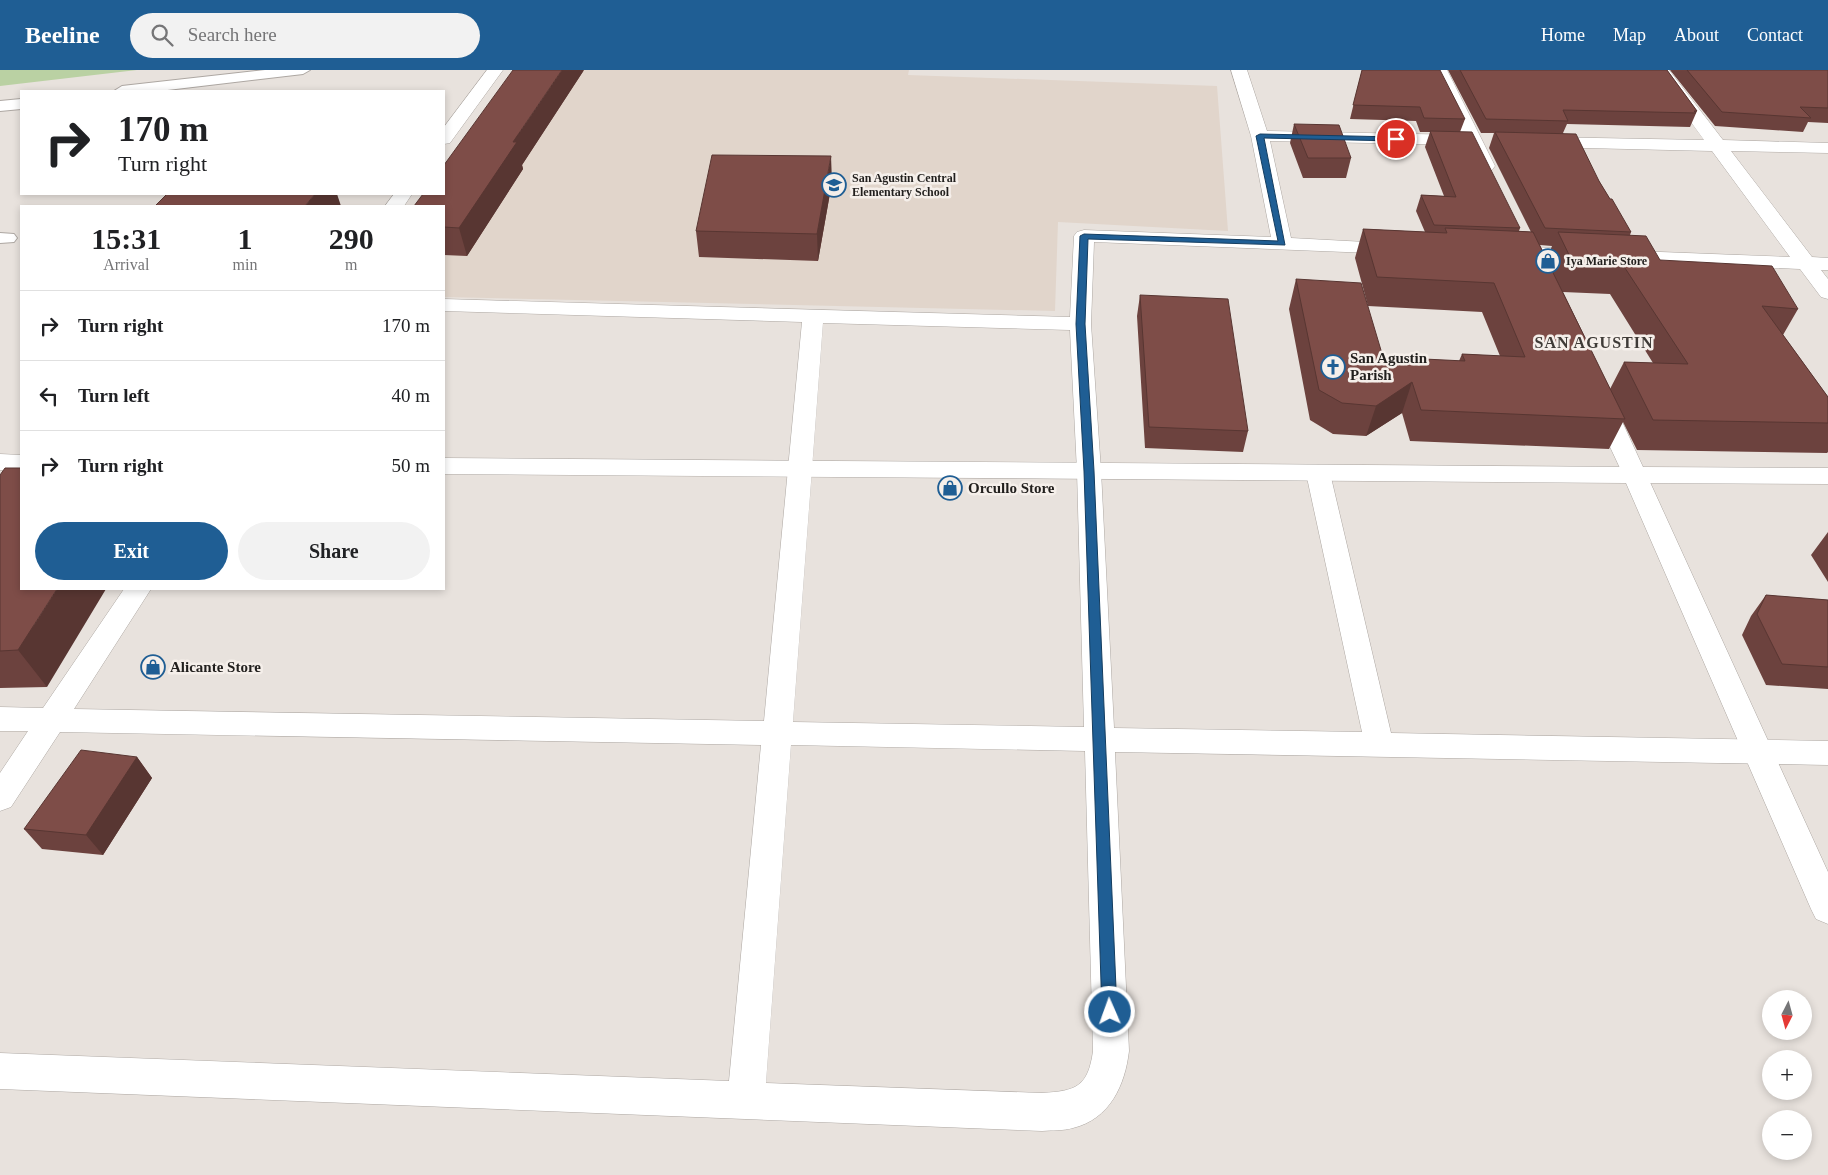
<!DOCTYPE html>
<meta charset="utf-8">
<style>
:root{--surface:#fff;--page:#f2f2f2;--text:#202124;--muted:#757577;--line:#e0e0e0;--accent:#1f5e94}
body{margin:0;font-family:Georgia,serif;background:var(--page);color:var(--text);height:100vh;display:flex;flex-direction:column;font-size:19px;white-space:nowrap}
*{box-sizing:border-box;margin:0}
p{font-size:16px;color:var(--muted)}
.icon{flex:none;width:28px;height:28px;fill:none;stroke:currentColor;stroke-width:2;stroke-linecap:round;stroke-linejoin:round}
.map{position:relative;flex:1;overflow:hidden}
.side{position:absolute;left:20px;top:135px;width:425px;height:385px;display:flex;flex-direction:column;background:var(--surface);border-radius:0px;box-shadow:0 2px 8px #0003}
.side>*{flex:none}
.guide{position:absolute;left:20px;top:20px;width:425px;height:105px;border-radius:0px;box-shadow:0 2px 8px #0003;background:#fff;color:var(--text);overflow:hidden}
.needle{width:32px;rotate:186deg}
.fabs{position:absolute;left:1762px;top:920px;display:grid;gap:10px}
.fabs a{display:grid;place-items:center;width:50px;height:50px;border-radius:50%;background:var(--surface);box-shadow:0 2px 8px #0003;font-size:25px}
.pin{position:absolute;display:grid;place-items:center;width:42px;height:42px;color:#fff;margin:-21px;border:2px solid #fff;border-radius:50%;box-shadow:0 1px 5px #0007}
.me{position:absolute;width:55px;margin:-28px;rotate:358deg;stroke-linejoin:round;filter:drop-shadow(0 0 4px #0008)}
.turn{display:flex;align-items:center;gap:18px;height:105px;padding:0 15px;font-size:22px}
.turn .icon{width:65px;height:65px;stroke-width:2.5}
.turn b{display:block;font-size:35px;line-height:42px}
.eta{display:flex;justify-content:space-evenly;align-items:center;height:85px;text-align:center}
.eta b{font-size:30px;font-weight:700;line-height:35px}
.cta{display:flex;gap:10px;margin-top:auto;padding:10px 15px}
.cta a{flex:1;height:58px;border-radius:30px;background:var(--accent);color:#fff;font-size:20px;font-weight:700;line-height:58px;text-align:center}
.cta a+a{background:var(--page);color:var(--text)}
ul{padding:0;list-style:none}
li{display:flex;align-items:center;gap:15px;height:70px;padding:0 15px;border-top:1px solid var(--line)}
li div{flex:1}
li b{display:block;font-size:19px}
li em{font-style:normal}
header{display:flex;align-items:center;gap:30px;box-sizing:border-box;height:70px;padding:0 25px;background:var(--accent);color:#fff}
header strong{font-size:24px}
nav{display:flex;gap:28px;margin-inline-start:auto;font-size:18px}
.search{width:350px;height:45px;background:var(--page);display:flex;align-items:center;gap:12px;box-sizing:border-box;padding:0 18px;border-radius:28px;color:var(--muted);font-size:19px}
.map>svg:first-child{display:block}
</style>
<header>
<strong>Beeline</strong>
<div class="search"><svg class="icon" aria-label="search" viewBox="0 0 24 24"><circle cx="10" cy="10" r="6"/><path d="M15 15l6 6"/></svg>Search here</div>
<nav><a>Home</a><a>Map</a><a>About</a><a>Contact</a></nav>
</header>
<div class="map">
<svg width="1828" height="1105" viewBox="0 0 1828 1105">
<rect width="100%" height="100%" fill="#e8e2dd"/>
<!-- built -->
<path fill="#e1d5cb" d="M522 0H909L908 5 1217 16 1228 161 1058 152 1055 241 444 227V136H424L444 124Z"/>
<!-- water -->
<path fill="#bad1a3" d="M0 0H137L0 16Z"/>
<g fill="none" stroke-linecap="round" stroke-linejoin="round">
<!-- lane casing -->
<g stroke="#ada7a2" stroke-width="2">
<path id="lane" d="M265 0H310L303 4 159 21H114L122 16Z
M21 29V39L0 41V31Z
M0 163 14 164 17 168 14 172 0 173Z"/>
</g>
<!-- street casing -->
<g stroke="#ada7a2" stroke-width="1">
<path id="street" d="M487 0H503L450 73 444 74V57Z
M1231 0H1247L1267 61 1462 65 1431 0H1447L1495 96 1492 100H1480L1467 75 1270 71 1291 168 1403 174 1406 178 1403 182 1396 184 1094 172 1091 254 1101 401 1114 658 1362 662 1306 403 1309 397 1318 395 1327 397 1330 403 1391 663 1828 671V695L1115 682 1129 981C1125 1015 1110 1049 1073 1058 1064 1061 1052 1060 1042 1061L0 1019V983L729 1011 761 675 60 662 11 737 0 741V703L28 661H0V637L43 638 124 519H151L74 639 764 651 802 252 444 241V229L1070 247 1074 166 1077 162 1084 160 1271 167 1251 66ZM823 253 1070 260 1077 401 1084 657 793 652ZM791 675 1085 681 1093 981C1088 1017 1076 1021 1042 1023L766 1013Z
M1653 0H1669L1723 70 1828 73V83L1731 81 1812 187 1828 188V200H1821L1828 209V229L1821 227 1800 199 1499 186 1496 182 1499 178 1506 176 1790 187 1712 81 1542 77 1536 76 1533 72 1536 68 1542 67 1704 70Z
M394 124H412L404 136H385Z
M1601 325 1609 327 1613 332 1643 397 1828 398V414L1635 413 1626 411 1589 332 1593 327Z"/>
</g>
<!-- secondary casing -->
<g stroke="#ada7a2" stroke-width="1">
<path id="secondary" d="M0 384 21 385V401L0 400Z
M444 388 1635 397 1644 399 1828 802V854L1816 849 1811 839 1626 413 444 404Z"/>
</g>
<!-- lane -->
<use href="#lane" fill="#fff" fill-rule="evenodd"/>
<!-- street -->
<use href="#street" fill="#fff" fill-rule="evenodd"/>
<!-- secondary -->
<use href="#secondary" fill="#fff" fill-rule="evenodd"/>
</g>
<!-- wall -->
<path fill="#6c423e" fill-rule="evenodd" d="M584 0 522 95 523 99 467 186 444 185V136Z
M1362 0 1465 49 1460 62 1520 158 1519 161 1531 162 1489 78 1494 63H1481L1448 0H1667L1697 41 1690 57 1567 54 1563 63 1599 111 1610 129 1631 162 1630 165 1660 190 1798 239 1783 265 1828 327V382L1827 383 1637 380 1623 352 1609 379 1410 371 1402 343 1366 366 1333 364 1310 350 1289 239 1296 209 1383 287 1459 291 1462 284 1500 286 1482 242 1368 236 1355 188 1363 159 1425 162 1416 141 1421 125 1444 126 1425 77 1430 62H1420L1416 51 1350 49ZM1540 175 1552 176 1547 189ZM1563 222 1610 224 1653 293 1624 292 1610 319Z
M1670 0H1828V53L1808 52 1803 62 1715 56Z
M1294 54 1351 88 1346 108H1303L1290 73Z
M832 112 818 191 699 187 696 161Z
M1140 225 1248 361 1243 382 1145 378 1137 246Z
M0 405 47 617 0 618Z
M1828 462V512L1811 485Z
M1766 525 1828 530V619L1766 615 1742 565 1751 546Z
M137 687 152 708 103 785 42 779 24 759Z"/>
<!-- shaded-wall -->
<path fill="#583632" d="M562 0H584L522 95 523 99 467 186 459 158 513 72Z
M831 86 832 112 818 191 817 164Z
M315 124H337L341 136H305Z
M1412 312 1402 343 1366 366 1376 336Z
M57 519H106L47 617 18 580Z
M137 687 152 708 103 785 86 765Z"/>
<!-- building -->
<path fill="#7e4d48" stroke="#583632" d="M513 0H562L513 72H517L459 158 444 157V136H414L423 124H444V95Z
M1362 0H1440L1465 49 1424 48 1420 37 1353 35Z
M1460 0H1667L1697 41H1694L1696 43 1563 40 1568 51 1486 49Z
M1687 0H1828V38L1800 37 1811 48 1722 42Z
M1294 54 1339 55 1351 88H1308Z
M1430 61 1472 62 1520 158 1434 155 1421 125 1456 127Z
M1495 62 1576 64 1599 111 1610 129H1612L1631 162 1545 158Z
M712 85 831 86 817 164 696 161Z
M167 124H315L305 136H155Z
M1445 158 1533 162 1625 349 1421 340 1412 312 1376 336 1342 333 1319 320 1296 209 1361 213 1383 287 1465 291 1462 284 1525 287 1494 213 1377 207 1363 159 1447 163Z
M1558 162 1646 166 1660 190 1772 196 1798 239 1762 236 1828 327V353L1653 350 1624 292 1688 294 1623 195 1573 193Z
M1140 225 1228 229 1248 361 1149 357Z
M5 398H21V519H57L18 580 0 581V405Z
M1766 525 1828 530V597L1782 594 1757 544Z
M81 680 137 687 86 765 24 759Z"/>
<!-- route -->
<path fill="#1f5e94" stroke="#143d60" d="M1260 64 1396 67 1400 69 1396 71 1264 68 1285 175 1088 169 1085 254 1094 401 1117 942 1115 947 1110 949 1105 947 1102 942 1084 401 1076 254 1080 166 1084 164 1278 171 1256 66Z"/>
<!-- icons -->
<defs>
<g id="school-ring" transform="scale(1.25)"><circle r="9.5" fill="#f5efea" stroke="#1f5e94" stroke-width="1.5"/><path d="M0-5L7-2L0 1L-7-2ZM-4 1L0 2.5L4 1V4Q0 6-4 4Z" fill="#1f5e94"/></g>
<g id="shop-ring" transform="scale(1.25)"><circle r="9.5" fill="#f5efea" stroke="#1f5e94" stroke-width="1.5"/><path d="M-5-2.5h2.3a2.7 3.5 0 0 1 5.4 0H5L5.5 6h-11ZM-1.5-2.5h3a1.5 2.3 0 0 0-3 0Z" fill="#1f5e94"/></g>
<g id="church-ring" transform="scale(1.25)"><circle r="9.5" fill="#f5efea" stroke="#1f5e94" stroke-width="1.5"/><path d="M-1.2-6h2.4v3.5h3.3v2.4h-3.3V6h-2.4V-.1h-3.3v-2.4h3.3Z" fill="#1f5e94"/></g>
</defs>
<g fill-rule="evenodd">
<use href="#school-ring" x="834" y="115"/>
<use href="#shop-ring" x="1548" y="191"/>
<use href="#church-ring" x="1333" y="297"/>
<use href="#shop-ring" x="950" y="418"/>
<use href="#shop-ring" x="153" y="597"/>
</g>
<g text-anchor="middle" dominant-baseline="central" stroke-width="5" stroke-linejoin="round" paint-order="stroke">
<!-- far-poi labels -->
<g font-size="12" font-weight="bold" fill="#211f1d" stroke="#f5efea" text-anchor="start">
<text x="852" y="108">San Agustin Central<tspan x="852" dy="14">Elementary School</tspan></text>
<text x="1566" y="191">Iya Marie Store</text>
</g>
<!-- poi labels -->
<g font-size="15" font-weight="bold" fill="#211f1d" stroke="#f5efea" text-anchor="start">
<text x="1350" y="288">San Agustin<tspan x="1350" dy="17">Parish</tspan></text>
<text x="968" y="418">Orcullo Store</text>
<text x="170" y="597">Alicante Store</text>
</g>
<!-- far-district labels -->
<g font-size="16" font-weight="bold" letter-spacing="1" fill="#3f3b37" stroke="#f5efea">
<text x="1594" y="272">SAN AGUSTIN</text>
</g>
</g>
</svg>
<div class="fabs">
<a><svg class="needle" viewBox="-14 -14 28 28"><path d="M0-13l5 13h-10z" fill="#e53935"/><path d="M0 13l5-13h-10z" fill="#757577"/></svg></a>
<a>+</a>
<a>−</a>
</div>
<div class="pin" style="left:1396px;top:69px;background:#d93025"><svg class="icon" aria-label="arrive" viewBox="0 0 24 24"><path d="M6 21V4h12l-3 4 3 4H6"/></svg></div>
<svg class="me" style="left:1110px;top:942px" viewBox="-20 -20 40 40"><circle r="17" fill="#1f5e94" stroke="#fff" stroke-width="3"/><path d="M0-11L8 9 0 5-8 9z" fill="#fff"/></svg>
<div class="guide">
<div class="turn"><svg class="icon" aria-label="right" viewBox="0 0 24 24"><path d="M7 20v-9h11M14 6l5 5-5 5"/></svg><div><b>170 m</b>Turn right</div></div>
</div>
<section class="side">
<div class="eta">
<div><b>15:31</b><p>Arrival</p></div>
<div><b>1</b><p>min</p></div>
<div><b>290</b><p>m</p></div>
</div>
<ul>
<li><svg class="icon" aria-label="right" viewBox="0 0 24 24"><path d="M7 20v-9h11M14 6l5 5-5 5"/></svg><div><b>Turn right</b></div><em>170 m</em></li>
<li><svg class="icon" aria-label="left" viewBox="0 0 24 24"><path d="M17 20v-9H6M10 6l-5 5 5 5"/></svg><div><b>Turn left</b></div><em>40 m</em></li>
<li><svg class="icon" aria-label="right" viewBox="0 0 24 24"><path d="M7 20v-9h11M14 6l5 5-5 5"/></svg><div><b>Turn right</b></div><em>50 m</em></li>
</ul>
<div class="cta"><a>Exit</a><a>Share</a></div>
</section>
</div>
